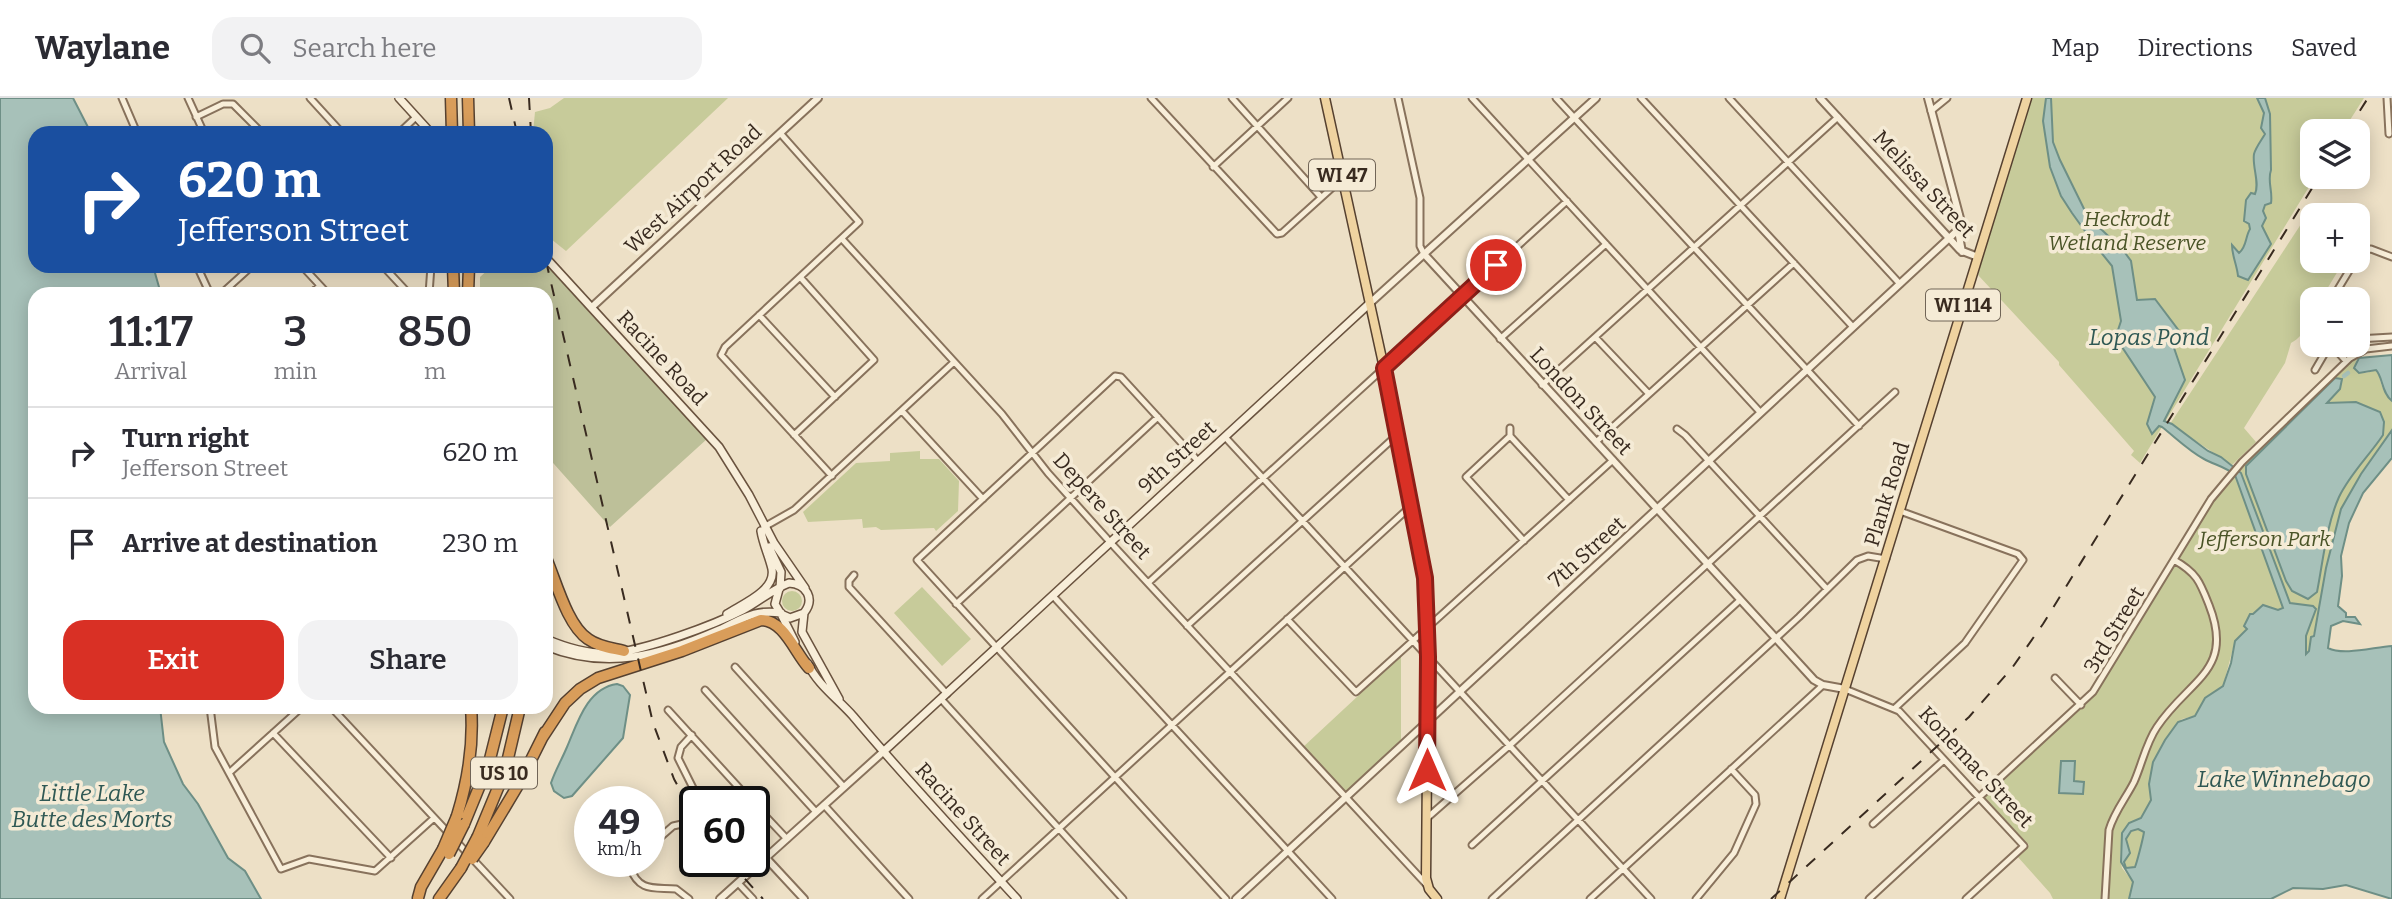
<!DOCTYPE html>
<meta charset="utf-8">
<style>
:root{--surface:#fff;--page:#f2f2f3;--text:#2b2b33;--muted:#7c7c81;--line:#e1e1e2;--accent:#d93025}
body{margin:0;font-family:Bitter,serif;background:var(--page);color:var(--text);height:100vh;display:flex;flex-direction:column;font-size:26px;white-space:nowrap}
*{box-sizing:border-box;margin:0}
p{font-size:23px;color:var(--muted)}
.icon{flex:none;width:38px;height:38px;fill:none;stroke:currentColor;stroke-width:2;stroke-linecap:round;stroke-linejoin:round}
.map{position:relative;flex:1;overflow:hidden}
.panel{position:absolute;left:28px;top:189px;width:525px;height:427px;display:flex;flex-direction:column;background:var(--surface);border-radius:21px;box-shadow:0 4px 18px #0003}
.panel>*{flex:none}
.guide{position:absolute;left:28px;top:28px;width:525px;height:147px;border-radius:21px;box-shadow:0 4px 18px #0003;background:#1a4fa0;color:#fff;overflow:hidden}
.controls{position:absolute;left:2300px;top:21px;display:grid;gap:14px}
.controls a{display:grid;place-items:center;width:70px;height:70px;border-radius:14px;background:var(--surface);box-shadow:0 4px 18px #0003;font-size:35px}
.speed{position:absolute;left:574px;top:688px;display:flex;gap:14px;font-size:35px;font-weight:700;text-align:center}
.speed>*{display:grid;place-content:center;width:91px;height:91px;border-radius:50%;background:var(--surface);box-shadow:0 4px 18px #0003;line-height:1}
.speed small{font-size:18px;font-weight:400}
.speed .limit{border:4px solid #111;border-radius:10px;background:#fff;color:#111}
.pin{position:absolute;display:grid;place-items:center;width:60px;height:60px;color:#fff;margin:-30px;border:4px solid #fff;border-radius:50%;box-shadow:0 2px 7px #0007}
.me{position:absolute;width:77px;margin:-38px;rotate:0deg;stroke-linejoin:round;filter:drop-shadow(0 0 5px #0008)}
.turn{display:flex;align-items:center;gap:24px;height:147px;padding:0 35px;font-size:32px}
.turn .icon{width:91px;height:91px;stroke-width:2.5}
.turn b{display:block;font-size:49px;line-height:60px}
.eta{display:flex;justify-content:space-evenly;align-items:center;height:119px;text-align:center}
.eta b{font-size:42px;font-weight:600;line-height:49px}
.action{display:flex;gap:14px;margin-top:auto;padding:14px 35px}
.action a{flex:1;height:80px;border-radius:21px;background:var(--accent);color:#fff;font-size:28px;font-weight:600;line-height:80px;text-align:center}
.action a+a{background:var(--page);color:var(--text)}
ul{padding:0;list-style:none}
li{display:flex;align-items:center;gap:21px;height:91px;padding:0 35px;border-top:2px solid var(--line)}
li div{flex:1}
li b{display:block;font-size:26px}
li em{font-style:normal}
header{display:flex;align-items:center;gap:42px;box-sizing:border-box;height:98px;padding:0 35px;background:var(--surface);border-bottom:2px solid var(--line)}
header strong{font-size:33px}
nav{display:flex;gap:38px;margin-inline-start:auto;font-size:24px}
.search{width:490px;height:63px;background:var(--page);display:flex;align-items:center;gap:18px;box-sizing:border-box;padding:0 24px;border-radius:21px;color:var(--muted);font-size:26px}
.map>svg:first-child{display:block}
</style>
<header>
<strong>Waylane</strong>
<div class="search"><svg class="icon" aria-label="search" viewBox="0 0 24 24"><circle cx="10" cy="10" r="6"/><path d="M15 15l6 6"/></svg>Search here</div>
<nav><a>Map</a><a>Directions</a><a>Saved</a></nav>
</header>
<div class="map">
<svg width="2392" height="801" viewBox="0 0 2392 801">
<rect width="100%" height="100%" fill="#ede0c6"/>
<!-- green -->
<path fill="#c7cb9a" d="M564 0H728L566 153 546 137V100L553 88 546 68V35H533L535 14 550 10Z
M2029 0H2364L2343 33H2312V79H2315L2140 365 2131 357 2134 353 2059 267V264L1978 177 1996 108Z
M2307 117 2312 119V163H2344L2321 201H2312C2312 217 2307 237 2291 245L2285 265 2244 330 2256 344 2232 367 2170 326Z
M2355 258 2357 261 2354 270 2366 275 2376 272 2379 275C2380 286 2384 296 2392 303V332L2361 376 2341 411 2326 470 2314 535 2311 540 2308 555H2305L2307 539 2281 512 2254 514 2247 530 2235 543 2223 588 2205 600 2195 618 2182 621 2177 625 2153 664 2149 686 2151 702 2141 720 2122 735 2120 761 2122 770 2133 784 2129 801H2053L2050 795 2017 758 2029 747 1983 699 2094 596 2211 403 2231 375Z
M920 353V361H939L959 383 958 413 936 433 934 430 881 432 876 429 863 430 862 421 808 424 803 414 856 365 890 363V355Z
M922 489 971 541 942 568 894 515Z
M782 503a10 10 0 1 1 20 0a10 10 0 1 1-20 0Z
M1401 558V643L1344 696 1302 650Z
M2138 731 2144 734C2143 741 2137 764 2135 769L2126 770 2124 764 2130 755 2126 741 2131 733Z"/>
<!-- cemetery -->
<path fill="#bdc099" d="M546 167 707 341 610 429 546 357V196H480V179L492 168Z"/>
<!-- water -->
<path fill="#a7c1b9" stroke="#6e8f86" stroke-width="2" fill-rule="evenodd" d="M0 0H73L91 35H35V168H153L161 196H35V609H160L164 644 183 686 198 706 228 760 245 773 261 801H0Z
M2046 0H2051L2053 44 2060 62 2091 125 2102 132 2123 152 2131 163 2137 202 2155 201 2180 234 2196 238 2195 241 2178 240 2173 247 2185 282 2164 323 2172 326 2208 353 2221 359 2241 375 2290 505 2313 508 2316 511 2306 538V556L2309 553 2311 539 2314 538 2326 470 2341 411 2361 376 2392 332V360L2363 395 2349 425 2341 458 2342 478 2338 508 2346 515V519H2355L2360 526 2343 523 2331 528 2328 550C2344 558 2374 549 2392 548V801L2346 787 2323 791 2293 790 2271 801H2129L2133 784 2121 764 2122 735 2129 725 2141 720 2151 702 2149 686 2153 664 2165 642 2178 624 2195 618 2205 600 2223 588 2231 565 2235 543 2247 531 2244 528 2250 516H2253L2263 507 2278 512 2283 510 2235 377C2226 369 2215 367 2204 361 2189 353 2176 340 2162 329L2159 328 2152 336 2147 326 2155 299 2116 240 2110 239 2111 235 2118 232 2121 223 2112 168 2095 147 2072 115 2061 98 2050 69 2043 23ZM2138 731 2144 734C2143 741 2137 764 2135 769L2126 770 2124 764 2130 755 2126 741 2131 733Z
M2257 0H2265L2270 16 2271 72C2267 83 2273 93 2271 105L2265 107 2263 113 2266 120 2262 128 2271 146 2248 182 2238 178C2237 167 2232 158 2232 147L2239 155C2247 149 2245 139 2250 131L2249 126 2244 123 2246 102 2251 95 2255 96C2260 85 2252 69 2254 56 2256 49 2261 43 2265 36L2261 30 2264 15Z
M2392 257V303C2381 294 2383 279 2376 272L2359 275 2354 270 2359 260Z
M2335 280 2342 281 2340 291 2327 305 2356 304 2380 314 2384 324 2383 337C2369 358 2350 376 2339 399 2326 428 2323 464 2317 494L2308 501 2292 493 2286 483 2246 376V368Z
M617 586 623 588 630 597 623 640 572 698 564 700 554 693 551 685C555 673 562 661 567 649 577 626 587 590 617 586Z
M2061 663H2075L2074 683 2084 684 2083 696 2059 695Z"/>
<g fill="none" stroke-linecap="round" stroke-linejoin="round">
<!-- canal -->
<path stroke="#a7c1b9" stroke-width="4.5" d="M2344 278 2348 275"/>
<!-- minor casing -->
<g stroke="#88725c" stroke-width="9">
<path id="minor" d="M122 0 137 35
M188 0 204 35
M310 0 342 35
M1151 0 1277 136 1282 135 1343 80
M1232 0 1321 99
M1398 0 1420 100V148L1424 156
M1472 0 1760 314
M1556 0 1859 328
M1641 0 1853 229
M1729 0 1900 186
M2387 0 2389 36
M1931 13 1947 0
M196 19 223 6H233L262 35
M399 35 416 19
M780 35 859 124 725 249 721 257 832 378
M1213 69 1288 0
M842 141 1002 316 1048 375 1110 444 1427 787
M2357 160 2363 152 2371 151 2392 159
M197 168 210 196
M302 168 328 196
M383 168 409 196
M221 196 252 168
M310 196 320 188
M429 196 431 168
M2332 201 2355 163
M759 217 835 299
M1595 239 1649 296
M1500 241 1606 146
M2357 241 2392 239
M2327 247 2337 253 2346 263
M2315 272 2329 248
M1542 287 1838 19
M902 313 983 401
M1510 330V338L1569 402
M1677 331 1685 337 1827 491
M794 337 874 262 800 179
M1510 338 1466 379 1524 443
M1225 339 1651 801
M1596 344 1794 165
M1198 363 1121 279 1115 278 917 462 1226 801
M764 429 794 412 954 264
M854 477 849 483V489L947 596
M1148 485 1567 103
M1053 498 1332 801
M956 506 1158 319
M1287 521 1356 594 1613 362
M1187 528 1397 337
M735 569 844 689
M2055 580 2081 607
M1845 591 1899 613 2024 748 1966 801
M705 592 816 714
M941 601 1123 801
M210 609 215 649 281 771 309 761 375 773 434 720
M331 609 510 801
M1895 610 1965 545 2023 462 2018 456 1900 413
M668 612 752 704
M273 635 391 760
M692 637 681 649 678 660 700 704
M229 675 302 609
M754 706 787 741
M824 707 909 801
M1427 720 1509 648 1895 294
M754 722 762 715
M1873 726 1944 662
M1472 747 1740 502
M649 749 673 728 682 726
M634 763 630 769C639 795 655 789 676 791L689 801
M738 785 753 801
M982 801 1411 408
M1492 801 1799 519 1857 462 1868 458 1886 461
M1590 801 1823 587
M1696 801 1734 755 1756 706 1755 697 1731 671
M1869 801 2093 594 2211 401 2242 364 2350 260 2366 251 2392 248
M2105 801 2109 732C2114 714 2126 700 2134 684 2142 666 2146 645 2157 629 2189 581 2235 573 2209 507 2200 484 2197 475 2174 462"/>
</g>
<!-- tertiary casing -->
<g stroke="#88725c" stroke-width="10">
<path id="tertiary" d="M1820 0 1960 152 1978 159
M1928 0 1961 124 1959 138 1962 154
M1424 156 1814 582 1823 587 1845 591
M1370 205 1596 0
M592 209 818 0
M766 760 804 801
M720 801 883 654
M1236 801 1959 131"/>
</g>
<!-- secondary casing -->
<g stroke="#6a533f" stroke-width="10">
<path id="secondary" d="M399 0 431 35
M546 160 719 349 749 397 774 445 805 490
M769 449 781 474 780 490
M804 515 802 534 839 601
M727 516C742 506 776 493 772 471 769 458 763 446 761 433
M781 516 795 544
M546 541C567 550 591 557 614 555 648 551 712 528 743 512 758 504 773 491 789 485 807 486 815 501 804 515L790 520 781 516 775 506 779 491
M546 548C607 573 662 557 719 532 743 521 754 511 781 515
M808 566C817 586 838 601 853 618 906 681 962 741 1017 801
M883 654 1370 205"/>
</g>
<!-- primary casing -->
<g stroke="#564130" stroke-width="11">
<path id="primary" d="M1325 0 1384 270 1425 480 1428 559 1426 780 1429 791 1437 801
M1780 801 2027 0"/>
</g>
<!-- motorway casing -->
<g stroke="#564130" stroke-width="13">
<path id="motorway" d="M451 0 452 35
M468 0 469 35
M453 168 454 196
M468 196 469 168
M546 460C556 483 567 527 588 541 599 549 612 550 624 553
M542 640 565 605 580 591 598 580 682 553 761 522C784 522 795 555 809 570
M457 718C468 682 474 647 471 609
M464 726 489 665 503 609
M478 738 505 673 520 609
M484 744 520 684 545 634
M418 800 421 789 443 751
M439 801 461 770"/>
</g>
<!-- minor -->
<use href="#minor" stroke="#f8eed9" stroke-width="5"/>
<!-- tertiary -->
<use href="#tertiary" stroke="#f8eed9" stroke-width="6"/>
<!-- secondary -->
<use href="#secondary" stroke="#f8eed9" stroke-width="7"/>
<!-- primary -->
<use href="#primary" stroke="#efd3a0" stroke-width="8"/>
<!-- motorway -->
<use href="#motorway" stroke="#d99d5a" stroke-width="10"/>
<!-- rail -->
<path stroke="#392b20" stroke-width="2" stroke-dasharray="12 12" stroke-linecap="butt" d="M509 0 517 35
M529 0 531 35
M2347 33 2368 0
M546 163 653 625 674 681 695 719
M729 763 763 801
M1771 801 1969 619 2012 570 2043 526 2319 79"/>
<!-- motorway-bridge casing -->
<g stroke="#564130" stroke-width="13" stroke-linecap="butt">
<path id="motorway-bridge" d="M443 751 457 718
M449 756 464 726
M472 761 484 744
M461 770 478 738"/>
</g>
<!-- motorway-bridge -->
<use href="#motorway-bridge" stroke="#d99d5a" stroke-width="10"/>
</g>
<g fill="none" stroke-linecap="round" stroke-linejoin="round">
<!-- route casing -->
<g stroke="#8d1f18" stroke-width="18">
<path id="route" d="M1427 672 1428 559 1425 480 1384 270 1496 167"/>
</g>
<!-- route -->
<use href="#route" stroke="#d93025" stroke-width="12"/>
</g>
<g text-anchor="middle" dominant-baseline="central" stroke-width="7" stroke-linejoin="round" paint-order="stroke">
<!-- shield labels -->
<g fill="#f5ebd6" stroke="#716557" stroke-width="2">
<rect x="1309" y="61.5" width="66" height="31" rx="5"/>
<rect x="1926" y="191.5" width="74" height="31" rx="5"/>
<rect x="471" y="659.5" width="66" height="31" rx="5"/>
</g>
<g font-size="19" font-weight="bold" fill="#392b20">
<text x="1342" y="77">WI 47</text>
<text x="1963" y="207">WI 114</text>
<text x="504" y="675">US 10</text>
</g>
<!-- street labels -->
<g font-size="21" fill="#392b20" stroke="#f5ebd6">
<text transform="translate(1924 86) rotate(47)">Melissa Street</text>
<text transform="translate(693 91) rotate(-43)">West Airport Road</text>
<text transform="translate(662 260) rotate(47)">Racine Road</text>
<text transform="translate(1581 303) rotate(47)">London Street</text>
<text transform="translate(1177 359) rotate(-42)">9th Street</text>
<text transform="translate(1887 396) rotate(-73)">Plank Road</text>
<text transform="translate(1102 408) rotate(48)">Depere Street</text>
<text transform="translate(1587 454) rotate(-42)">7th Street</text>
<text transform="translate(2114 532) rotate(-59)">3rd Street</text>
<text transform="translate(1976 669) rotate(47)">Konemac Street</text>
<text transform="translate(963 716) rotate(48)">Racine Street</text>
</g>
<!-- park labels -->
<g font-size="21" font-style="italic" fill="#4a5427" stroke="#f5ebd6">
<text x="2127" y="121">Heckrodt<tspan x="2127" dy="24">Wetland Reserve</tspan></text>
<text x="2265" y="441">Jefferson Park</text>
</g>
<!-- water labels -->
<g font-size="23" font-style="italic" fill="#2f5854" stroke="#f5ebd6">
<text x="2149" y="239">Lopas Pond</text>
<text x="2284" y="681">Lake Winnebago</text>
<text x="92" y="695">Little Lake<tspan x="92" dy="26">Butte des Morts</tspan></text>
</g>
</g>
</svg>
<div class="controls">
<a><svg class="icon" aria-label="layers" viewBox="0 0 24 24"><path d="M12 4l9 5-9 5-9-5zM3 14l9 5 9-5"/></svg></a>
<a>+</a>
<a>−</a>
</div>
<div class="speed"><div>49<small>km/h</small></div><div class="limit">60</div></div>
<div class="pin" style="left:1496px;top:167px;background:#d93025"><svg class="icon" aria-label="arrive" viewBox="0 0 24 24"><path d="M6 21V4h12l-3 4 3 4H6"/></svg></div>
<svg class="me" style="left:1427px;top:672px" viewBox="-20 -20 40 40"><path d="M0-17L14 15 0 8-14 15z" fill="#d93025" stroke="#fff" stroke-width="4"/></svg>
<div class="guide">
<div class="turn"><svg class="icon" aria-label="right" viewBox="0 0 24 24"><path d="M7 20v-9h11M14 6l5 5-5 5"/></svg><div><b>620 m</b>Jefferson Street</div></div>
</div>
<section class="panel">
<div class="eta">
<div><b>11:17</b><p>Arrival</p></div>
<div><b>3</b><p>min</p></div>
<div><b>850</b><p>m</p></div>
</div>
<ul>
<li><svg class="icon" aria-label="right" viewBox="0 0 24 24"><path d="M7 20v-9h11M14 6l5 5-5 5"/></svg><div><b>Turn right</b><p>Jefferson Street</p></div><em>620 m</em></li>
<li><svg class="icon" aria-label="arrive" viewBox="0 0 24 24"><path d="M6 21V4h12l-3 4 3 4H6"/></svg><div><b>Arrive at destination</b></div><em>230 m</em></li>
</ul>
<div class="action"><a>Exit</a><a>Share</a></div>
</section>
</div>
